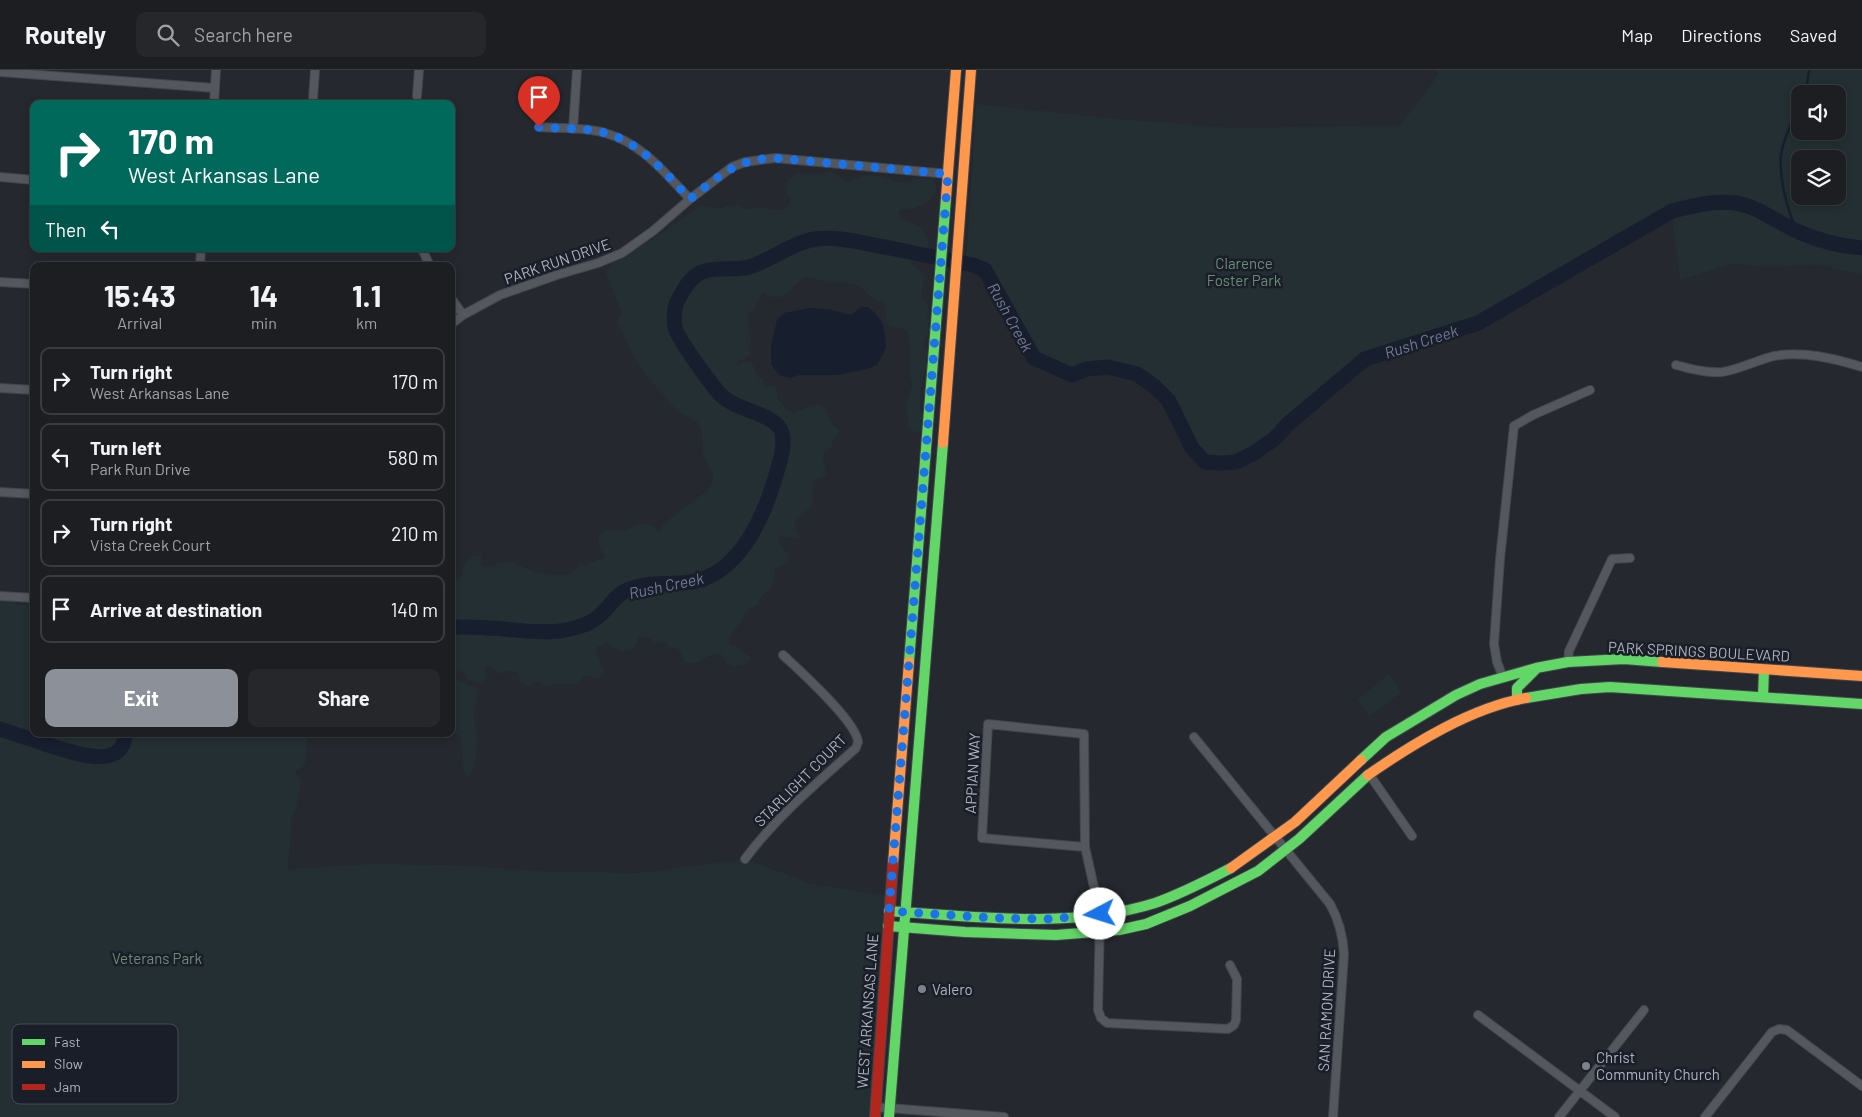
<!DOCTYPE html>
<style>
:root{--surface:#1c1e22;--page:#25272a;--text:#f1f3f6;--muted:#a0a2a5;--line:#3a3c40;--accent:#8c9099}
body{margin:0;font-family:Barlow,sans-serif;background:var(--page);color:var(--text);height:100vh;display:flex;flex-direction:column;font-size:19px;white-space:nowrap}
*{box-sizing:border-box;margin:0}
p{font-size:16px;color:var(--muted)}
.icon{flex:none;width:28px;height:28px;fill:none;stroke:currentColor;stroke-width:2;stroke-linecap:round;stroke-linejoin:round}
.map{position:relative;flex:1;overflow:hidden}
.side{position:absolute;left:30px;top:192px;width:425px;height:475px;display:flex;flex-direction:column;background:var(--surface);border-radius:10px;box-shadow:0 2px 8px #0003,0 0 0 1px var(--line)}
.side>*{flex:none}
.guide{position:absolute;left:30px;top:30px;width:425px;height:152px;border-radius:10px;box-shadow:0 2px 8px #0003,0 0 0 1px var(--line);background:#00695c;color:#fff;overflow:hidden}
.buttons{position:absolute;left:1791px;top:15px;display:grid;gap:10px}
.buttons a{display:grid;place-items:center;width:55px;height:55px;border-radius:10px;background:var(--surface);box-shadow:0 2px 8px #0003,0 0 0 1px var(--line);font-size:25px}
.pin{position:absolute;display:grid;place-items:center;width:42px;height:42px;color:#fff;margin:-51px -21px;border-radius:50% 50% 50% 0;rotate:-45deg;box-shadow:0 0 5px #0007}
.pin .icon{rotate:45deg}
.me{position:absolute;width:55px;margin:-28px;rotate:265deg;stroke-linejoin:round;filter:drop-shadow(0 0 4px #0008)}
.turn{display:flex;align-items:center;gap:18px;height:105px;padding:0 15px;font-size:22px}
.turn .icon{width:65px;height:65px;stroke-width:2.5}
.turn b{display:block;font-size:35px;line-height:42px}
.then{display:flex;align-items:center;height:48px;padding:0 15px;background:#0003;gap:10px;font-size:19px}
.eta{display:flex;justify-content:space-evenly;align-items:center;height:85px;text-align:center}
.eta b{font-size:30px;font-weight:700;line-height:35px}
.primary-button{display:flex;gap:10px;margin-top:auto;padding:10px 15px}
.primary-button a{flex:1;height:58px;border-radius:10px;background:var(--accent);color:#fff;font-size:20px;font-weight:700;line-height:58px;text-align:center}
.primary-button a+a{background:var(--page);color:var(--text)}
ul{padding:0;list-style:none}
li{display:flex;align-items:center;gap:15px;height:68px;margin:0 10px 8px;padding:0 5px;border:2px solid var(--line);border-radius:10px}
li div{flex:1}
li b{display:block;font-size:19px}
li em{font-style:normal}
header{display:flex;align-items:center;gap:30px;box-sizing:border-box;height:70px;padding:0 25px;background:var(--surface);border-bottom:1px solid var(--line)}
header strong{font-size:24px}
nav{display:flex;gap:28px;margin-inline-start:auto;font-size:18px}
.search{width:350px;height:45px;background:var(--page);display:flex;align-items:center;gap:12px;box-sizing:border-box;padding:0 18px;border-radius:10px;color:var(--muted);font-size:19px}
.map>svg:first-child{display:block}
</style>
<header>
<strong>Routely</strong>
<div class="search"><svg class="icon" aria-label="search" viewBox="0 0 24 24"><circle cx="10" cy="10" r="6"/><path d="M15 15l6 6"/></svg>Search here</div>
<nav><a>Map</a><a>Directions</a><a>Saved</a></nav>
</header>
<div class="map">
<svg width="1862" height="1047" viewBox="0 0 1862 1047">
<rect width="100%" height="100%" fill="#25282e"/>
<!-- green -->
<path fill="#232f32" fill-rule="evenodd" d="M1438 0H1862V205L1818 195 1768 197 1732 194 1680 210 1671 141 1478 253 1365 290 1289 353 1274 369 1254 383 1236 392 1222 393 1205 392 1192 378 1169 331 1137 304 1108 297 1086 299 1072 305 1034 288 985 200 966 193 976 34 1121 49 1234 58 1400 55 1438 5ZM1800 24H1838V61H1800ZM1800 89H1838V126H1800Z
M827 102H834C839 108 844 110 851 111 862 105 874 104 886 108 892 109 895 112 902 112 913 111 921 106 933 110 946 128 916 142 901 139L899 142 901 148 921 157 929 173 925 181 911 189V194L925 206C925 213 920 220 922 227 924 232 928 234 929 239L927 247 929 260 924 274 927 284 926 295 921 319 920 338 924 349 923 359C917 365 914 362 908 357L906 334 912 316 910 307V279L908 262 904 259 889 256C885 248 887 238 883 232 865 229 870 221 858 216 848 212 838 214 828 213 822 212 816 208 810 207 795 205 792 231 772 227 767 227 766 223 763 222L752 242 748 245 751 267 750 284 744 289 738 291 737 294C755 289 751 294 758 307L764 309 762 313 767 318 771 316H776L778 329 785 338 794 343 811 335H820L825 338 832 354 839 360V363L834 369 831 378C818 384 826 395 826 405L817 409 813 413V431L811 436 795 452 796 460 799 465 798 468 779 467 780 474 789 486 787 493 775 499 774 512 771 517 761 528 758 535 747 541 738 556 729 567 730 574 738 577 750 587V590L746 594 734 597 727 594 722 585 715 583C704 588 697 597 685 592L679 580 668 577 666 572 654 574 649 567H639C638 570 636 576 634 578 626 586 614 578 607 573L597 577V583L604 603 597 609 588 606H584C577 619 567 613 555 615 552 615 549 616 546 616L538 612 526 616 521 614 517 602 508 601 499 604 490 596H487L485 598C486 605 489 607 483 613 473 613 468 611 464 603L460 601 457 602 456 607C464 617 471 613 479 621 478 630 473 638 474 648 474 651 475 652 476 655 479 666 478 704 467 707 461 700 464 678 459 665L451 663V515L462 506C463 495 468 483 481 485V494L484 497 500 493 512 492 535 502 563 505 573 502 581 493 586 495 597 490 606 488C599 478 598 477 599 464L605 459 614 461 628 460C635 452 646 453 655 457L656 461 661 462 663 454 708 420 712 412 713 404 703 384 702 361 697 352 677 341 645 304 634 287 617 251 621 242 606 203C614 184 639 177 655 167 671 157 685 146 700 136 707 135 713 138 720 138 725 137 729 134 735 135 740 135 746 139 750 139 754 139 757 136 762 137 773 139 787 145 791 129 779 117 789 103 804 103 814 103 816 106 827 102Z
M0 529H10L18 535 34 534V664H292L293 667 294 664H315L308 669 306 674V692L303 697 296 701V704L299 707 301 715 297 735 292 745 288 799 367 794 453 795 542 801 638 803 745 789 810 813 890 826 873 1047H0Z
M1389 604 1402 622 1370 646 1357 630Z"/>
<!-- water -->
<path fill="#171e2e" d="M861 237H868L876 244 883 254 885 265 886 278 877 295 867 299 837 305H799L790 308 779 305 771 294V276L777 250 784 243 811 238 832 240 847 244H852Z"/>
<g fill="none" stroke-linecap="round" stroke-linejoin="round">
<!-- stream -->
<path stroke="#171e2e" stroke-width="2.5" d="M1804 24 1807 15 1809 0
M1796 160C1787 137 1779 110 1781 85 1783 69 1794 48 1800 33"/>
<!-- river -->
<path stroke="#171e2e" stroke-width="15" d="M451 557C464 557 477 557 489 558 513 559 536 564 560 561 573 559 589 555 599 546 609 538 615 525 627 520 651 509 681 518 706 508 745 491 765 443 776 405 780 391 785 378 782 363 777 344 738 341 723 327 714 319 677 268 675 257 674 249 674 237 678 230 684 219 690 207 702 202 718 196 735 201 749 197 772 190 791 173 815 169 838 166 862 173 885 177 914 183 944 189 973 195L985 200 1034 288 1072 305 1086 299 1108 297 1137 304 1154 316 1169 331 1192 378 1205 392 1222 393 1236 392 1254 383 1274 369 1289 353 1365 289 1478 253 1672 141C1693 136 1714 130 1736 133 1759 137 1778 153 1799 162 1819 171 1841 176 1862 178
M0 659C15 664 30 669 45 674 66 680 124 704 125 664"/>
<!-- street casing -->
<g stroke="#42454b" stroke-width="10">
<path id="street" d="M0 2 215 18
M417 26 419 0
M313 29 315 0
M214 34 216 0
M539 57C561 59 585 57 605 63 642 73 665 103 690 129
M573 59 577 0
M0 107 34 110
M422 179 430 196
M200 196 201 179
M0 212 34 214
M451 228 463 245
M451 254 463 245 500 225 557 205 598 193 622 183 653 161 690 129 732 97 745 92 775 88 948 104
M1676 295C1691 299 1706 303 1722 302 1738 300 1757 290 1774 286 1804 281 1833 288 1862 297
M0 318 34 320
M0 422 34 424
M0 526 34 528
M1568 592 1569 581 1612 489 1630 488
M1503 607 1497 592 1494 574 1500 489 1514 356 1533 345 1590 320
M988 654 1084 664 1085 777 982 768Z
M1194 667 1330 834C1339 850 1343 866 1344 884L1333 1047
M1369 704 1412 766
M1085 777 1100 844 1098 940 1101 948 1107 953 1228 959 1234 955 1236 950 1237 909 1230 895
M745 789C776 747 817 713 856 678L858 672C856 651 800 601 783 585
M1478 945 1615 1047
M875 1037 1004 1047
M1559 1047 1644 940
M1705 1047 1772 962 1779 959 1787 960 1862 1016"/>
</g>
<!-- fast casing -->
<g stroke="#42454b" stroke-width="12">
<path id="fast" d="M909 592 946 128
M1763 627 1764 600
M1526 628 1581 619 1610 617 1862 634
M1517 630V618L1536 599
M1361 690 1386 667 1456 625 1480 614 1536 598 1568 592 1624 589 1662 592
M889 841C974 847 1072 859 1155 833 1181 824 1206 811 1231 798
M888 856 965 862 1056 865 1119 860 1146 854 1190 836 1258 801 1299 769 1368 705
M889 1047 943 373"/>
</g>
<!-- slow casing -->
<g stroke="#42454b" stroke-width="12">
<path id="slow" d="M946 128 956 0
M943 373 971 0
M1662 592 1862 606
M1368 705C1414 673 1471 638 1526 628
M893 794 909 592
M1231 798 1295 752 1361 690"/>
</g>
<!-- jam casing -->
<g stroke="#42454b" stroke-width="12">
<path id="jam" d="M875 1047 893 794"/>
</g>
<!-- street -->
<use href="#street" stroke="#54575d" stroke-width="8"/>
<!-- fast -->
<use href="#fast" stroke="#63d668" stroke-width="10"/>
<!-- slow -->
<use href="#slow" stroke="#ff974d" stroke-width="10"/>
<!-- jam -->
<use href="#jam" stroke="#b3261e" stroke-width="10"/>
</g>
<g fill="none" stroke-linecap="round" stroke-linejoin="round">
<!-- route -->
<path stroke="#1a73e8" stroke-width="9" stroke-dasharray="0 16.2" d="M539 57C561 59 584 57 605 63 642 73 665 103 690 129 721 105 734 90 774 88L948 104 889 841 994 848 1050 849 1100 844"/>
</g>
<!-- markers -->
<g fill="#7e828d" stroke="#1a1e28" stroke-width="2">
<circle cx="922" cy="919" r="5"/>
<circle cx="1586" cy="996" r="5"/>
</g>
<g text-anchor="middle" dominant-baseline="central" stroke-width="5" stroke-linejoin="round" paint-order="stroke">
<!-- street labels -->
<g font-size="15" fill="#aeb3c0" stroke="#1a1e28">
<text transform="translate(557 191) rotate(-19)">PARK RUN DRIVE</text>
<text transform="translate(1699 581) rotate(3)">PARK SPRINGS BOULEVARD</text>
<text transform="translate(972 703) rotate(-87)">APPIAN WAY</text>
<text transform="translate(800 710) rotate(-45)">STARLIGHT COURT</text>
<text transform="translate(1326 940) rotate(-87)">SAN RAMON DRIVE</text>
<text transform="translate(867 941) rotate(-86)">WEST ARKANSAS LANE</text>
</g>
<!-- park labels -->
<g font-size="15" fill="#698d75" stroke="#1a1e28">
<text x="1244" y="193">Clarence<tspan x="1244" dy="17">Foster Park</tspan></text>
<text x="157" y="888">Veterans Park</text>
</g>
<!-- poi labels -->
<g font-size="15" fill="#aeb3c0" stroke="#1a1e28" text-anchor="start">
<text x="932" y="919">Valero</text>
<text x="1596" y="987">Christ<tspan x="1596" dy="17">Community Church</tspan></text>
</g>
<!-- water labels -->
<g font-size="16" font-style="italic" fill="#6b7a9c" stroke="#1a1e28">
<text transform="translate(1011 247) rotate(61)">Rush Creek</text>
<text transform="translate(1421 271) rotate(-18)">Rush Creek</text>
<text transform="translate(666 515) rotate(-12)">Rush Creek</text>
</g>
</g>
<!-- legend -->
<rect x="12" y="954" width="166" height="80" rx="8" fill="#1a1e28" stroke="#464b56" stroke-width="1"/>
<rect x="22" y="969" width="23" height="6" fill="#63d668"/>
<rect x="22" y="991" width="23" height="7" fill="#ff974d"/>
<rect x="22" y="1014" width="23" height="6" fill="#b3261e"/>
<g font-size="14" fill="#aeb3c0">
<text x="54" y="977">Fast</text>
<text x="54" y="999">Slow</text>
<text x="54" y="1022">Jam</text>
</g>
</svg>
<div class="buttons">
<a><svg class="icon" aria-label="sound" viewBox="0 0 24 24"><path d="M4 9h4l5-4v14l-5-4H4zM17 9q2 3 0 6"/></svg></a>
<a><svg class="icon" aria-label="layers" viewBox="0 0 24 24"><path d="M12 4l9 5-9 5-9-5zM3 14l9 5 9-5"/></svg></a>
</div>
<div class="pin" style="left:539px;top:57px;background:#d93025"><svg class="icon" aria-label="arrive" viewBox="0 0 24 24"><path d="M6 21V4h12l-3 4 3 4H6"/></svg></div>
<svg class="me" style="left:1100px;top:844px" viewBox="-20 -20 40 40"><circle r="19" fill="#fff"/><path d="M0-13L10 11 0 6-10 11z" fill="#1a73e8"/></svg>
<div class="guide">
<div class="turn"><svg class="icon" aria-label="right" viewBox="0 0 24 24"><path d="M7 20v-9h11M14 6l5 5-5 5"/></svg><div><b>170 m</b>West Arkansas Lane</div></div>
<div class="then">Then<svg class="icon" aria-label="left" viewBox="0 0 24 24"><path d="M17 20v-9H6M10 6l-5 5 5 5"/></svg></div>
</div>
<section class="side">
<div class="eta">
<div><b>15:43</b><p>Arrival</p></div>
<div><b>14</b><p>min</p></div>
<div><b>1.1</b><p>km</p></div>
</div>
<ul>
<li><svg class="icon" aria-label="right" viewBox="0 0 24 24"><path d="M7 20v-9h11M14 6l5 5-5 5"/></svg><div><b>Turn right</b><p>West Arkansas Lane</p></div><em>170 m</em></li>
<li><svg class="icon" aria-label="left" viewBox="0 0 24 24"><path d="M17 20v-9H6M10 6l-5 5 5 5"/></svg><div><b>Turn left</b><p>Park Run Drive</p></div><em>580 m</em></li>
<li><svg class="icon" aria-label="right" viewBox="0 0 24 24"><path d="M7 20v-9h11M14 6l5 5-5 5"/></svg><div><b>Turn right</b><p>Vista Creek Court</p></div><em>210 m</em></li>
<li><svg class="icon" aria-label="arrive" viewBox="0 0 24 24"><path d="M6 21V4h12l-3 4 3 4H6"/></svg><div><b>Arrive at destination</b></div><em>140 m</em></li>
</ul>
<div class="primary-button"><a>Exit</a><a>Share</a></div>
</section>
</div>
